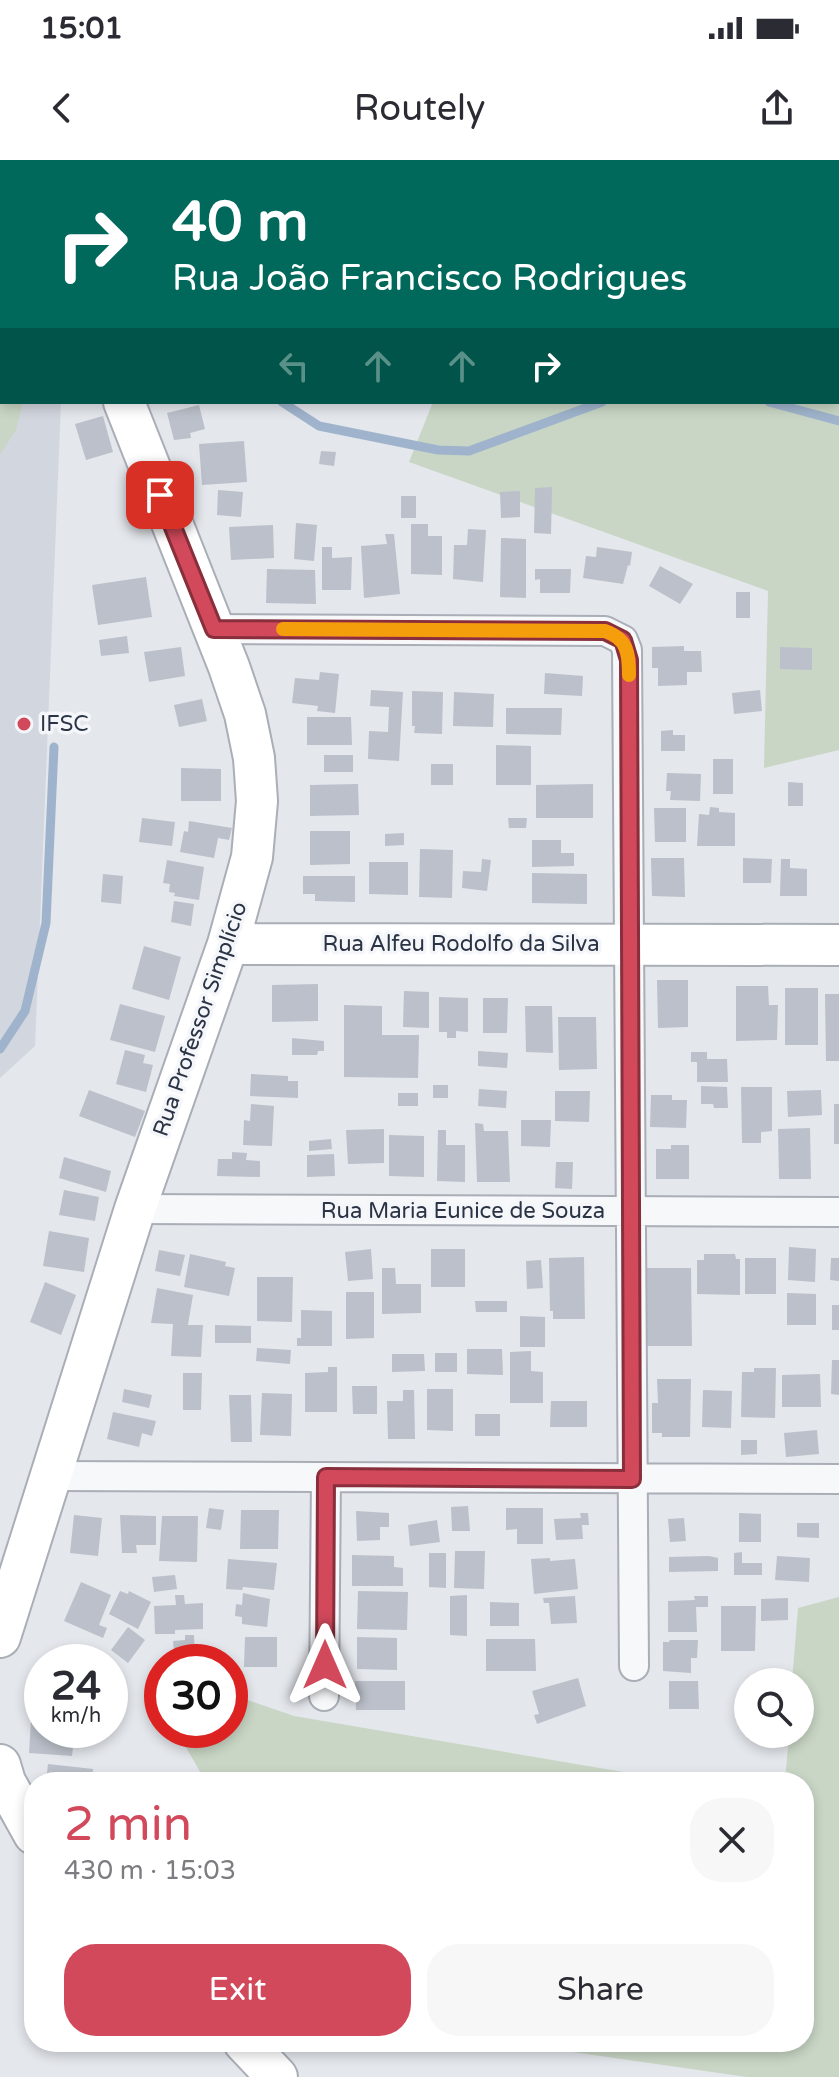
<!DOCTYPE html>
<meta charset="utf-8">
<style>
:root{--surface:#fff;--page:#f7f7f7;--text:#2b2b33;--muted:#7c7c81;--accent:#d1495b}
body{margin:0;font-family:"Varela Round",sans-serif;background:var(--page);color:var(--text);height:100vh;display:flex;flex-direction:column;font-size:30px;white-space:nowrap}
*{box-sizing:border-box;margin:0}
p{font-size:26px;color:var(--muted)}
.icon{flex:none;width:44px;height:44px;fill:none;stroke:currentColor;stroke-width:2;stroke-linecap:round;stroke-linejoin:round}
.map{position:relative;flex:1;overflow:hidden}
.sheet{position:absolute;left:24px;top:1612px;width:790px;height:280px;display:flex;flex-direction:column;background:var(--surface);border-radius:32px;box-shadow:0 4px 12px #0003}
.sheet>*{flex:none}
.top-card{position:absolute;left:0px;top:0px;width:840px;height:244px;box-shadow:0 4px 12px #0003;background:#00695c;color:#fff;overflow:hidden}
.buttons{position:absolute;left:734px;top:1508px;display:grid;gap:16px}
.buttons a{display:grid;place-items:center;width:80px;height:80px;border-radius:50%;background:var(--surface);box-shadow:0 4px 12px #0003;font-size:40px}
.speed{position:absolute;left:24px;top:1484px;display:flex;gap:16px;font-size:40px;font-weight:700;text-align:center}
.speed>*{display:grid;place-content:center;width:104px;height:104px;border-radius:50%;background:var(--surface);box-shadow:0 4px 12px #0003;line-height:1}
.speed small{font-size:20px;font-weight:400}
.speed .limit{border:12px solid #d22;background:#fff;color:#111}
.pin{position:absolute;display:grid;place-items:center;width:68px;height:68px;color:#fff;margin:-34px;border-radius:16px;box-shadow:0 4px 12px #0006}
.me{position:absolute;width:88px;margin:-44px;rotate:0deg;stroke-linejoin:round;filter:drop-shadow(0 0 6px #0008)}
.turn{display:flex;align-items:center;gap:28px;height:168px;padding:0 40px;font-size:36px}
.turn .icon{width:104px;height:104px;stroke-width:2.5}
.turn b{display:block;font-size:56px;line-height:68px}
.lanes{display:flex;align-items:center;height:76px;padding:0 40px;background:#0003;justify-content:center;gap:40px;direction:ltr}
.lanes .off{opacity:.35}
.round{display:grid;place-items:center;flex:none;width:84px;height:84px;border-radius:32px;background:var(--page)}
.headline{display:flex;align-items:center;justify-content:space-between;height:136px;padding:0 40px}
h1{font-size:48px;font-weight:600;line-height:60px;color:var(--accent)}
.button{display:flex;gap:16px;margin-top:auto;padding:16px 40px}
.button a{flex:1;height:92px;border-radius:32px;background:var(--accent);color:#fff;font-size:32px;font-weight:600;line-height:92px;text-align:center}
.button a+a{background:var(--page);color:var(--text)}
.status{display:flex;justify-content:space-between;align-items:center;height:56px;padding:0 40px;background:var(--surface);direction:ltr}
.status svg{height:22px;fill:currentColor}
header{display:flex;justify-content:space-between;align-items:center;height:104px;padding:0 40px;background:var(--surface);font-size:36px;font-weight:600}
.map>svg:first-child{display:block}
</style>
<div class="status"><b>15:01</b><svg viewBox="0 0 49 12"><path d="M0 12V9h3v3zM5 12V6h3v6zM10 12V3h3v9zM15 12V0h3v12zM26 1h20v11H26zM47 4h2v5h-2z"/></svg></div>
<header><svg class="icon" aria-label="back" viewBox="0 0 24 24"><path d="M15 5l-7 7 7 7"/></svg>Routely<svg class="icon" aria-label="share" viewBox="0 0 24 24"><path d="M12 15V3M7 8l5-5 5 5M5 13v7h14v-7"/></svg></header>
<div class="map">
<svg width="839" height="1917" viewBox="0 0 839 1917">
<rect width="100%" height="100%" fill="#e4e7ec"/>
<!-- built -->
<path fill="#d2d6de" d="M0 0H143L2 2V242H61L35 886 0 918Z"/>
<!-- green -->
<path fill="#c9d6c5" d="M0 0 72 2H2V242H23L16 270 0 294Z
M839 147V590L764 608 768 431 409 302 433 242H838Z
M839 1437V1917H747L503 1882H804V1622H785L789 1574H800V1522H792L798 1448Z
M230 1534 294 1556 682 1622H206L176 1570H230Z"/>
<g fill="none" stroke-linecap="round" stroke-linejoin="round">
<!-- stream -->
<path stroke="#9fb4cc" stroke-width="9" d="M282 242 319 266 438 290 469 291 602 242
M769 242 839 261
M0 889 25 851 46 763 54 587"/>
</g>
<!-- building -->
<path fill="#bbc0ca" d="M199 245 205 269 190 273 191 278 174 280 167 253Z
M103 256 113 292 86 300 75 264Z
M244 281 247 322 202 325 199 284Z
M321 291 336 292 334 306 319 304Z
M552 327 551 374 534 373 535 328Z
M218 330 243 332 241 357 217 355Z
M520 331V357L501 358 500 332Z
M401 336H416V358H401Z
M296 363 317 365 314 401 294 399Z
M411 364H428V376H442V415L411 414Z
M273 365 274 398 231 400 229 367Z
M468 369 486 370 483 422 453 419 454 385H467Z
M385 374H394L400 434 364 438 361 386 387 384Z
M501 378 526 379V438L500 437Z
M322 387H332V398L352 397 351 430H322Z
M597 387 632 392 630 406 628 405 623 424 583 418 586 396 596 397Z
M660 406 693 424 680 444 649 426Z
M267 409 315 410 316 444 266 443Z
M535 409H571L570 433H540V419L535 420Z
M146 417 152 457 98 465 92 425Z
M736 432H750V458H736Z
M127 476 129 493 101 496 99 480Z
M684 486V491H701L702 512H687V525L658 526V508H652V487Z
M181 487 185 516 149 522 144 492Z
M780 487 812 488V510L780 509Z
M320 512 339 514 335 553 317 551 318 546 292 543 295 518 319 520Z
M545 513 583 516 582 536 544 534Z
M371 530 403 532 399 601 368 599 369 571 388 572 389 547 370 546Z
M760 530 762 551 734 554 732 533Z
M412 531 443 532 442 574 414 573 415 566H412Z
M454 532 494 534 493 567 453 566Z
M202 539 207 561 179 567 174 545Z
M506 548H562L561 575 506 574Z
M307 557H351L352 585H307Z
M673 570V575H685V591H661V571Z
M496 585 531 586V625H496Z
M324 595H353V612H324Z
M713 599H733V634H713Z
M431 604H453V625H431Z
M181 608 221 609V641H181Z
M667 613 701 614 700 641 670 640 671 631H666Z
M788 622 803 623V646H788Z
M358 624 359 655 310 656V625Z
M593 624V658H536V625Z
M710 647 719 648V652L735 653V686H697L699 654 709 655Z
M654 648H686V682H655Z
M142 658 175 662 172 686 139 682Z
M508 658H527L526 668H509Z
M189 661 232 668 229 680 218 678 214 698 180 692 184 671 188 672Z
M310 671H350V704L310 705Z
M404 673V685L385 686V674Z
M532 680H561V693H574V706L532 707Z
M420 689 453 690 452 738 419 737Z
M651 698H684L685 737 652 736Z
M743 698 772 699 771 723H743Z
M482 699 491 700 487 731 462 728 463 711 481 712Z
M781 699H790V708L807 709V736H780Z
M167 700 204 707 199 740 174 736 175 733 169 732 170 724 163 723Z
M369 702H408V735L369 734Z
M532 713 587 714V744L532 743Z
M103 714 123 716 121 744 101 742Z
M303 716H355V742L315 741V734H303Z
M174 741 194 744 191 766 171 762Z
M144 786 181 797 169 840 132 829Z
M657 820H688V867L658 868Z
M318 824V861L272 862V825Z
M736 826H768L769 845H778L777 880 736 881Z
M785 828H818V885H785Z
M404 831 429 832V868L403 867Z
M825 834H839V901H826Z
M439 837 468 838V872L456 871V878H447V872H439Z
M483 838H508L507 873H483Z
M120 844 165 856 155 892 110 880Z
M344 845 382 846V875H419L418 918 344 917Z
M525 846H552L553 893 526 892Z
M558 857H596L597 909 559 910Z
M292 878 324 881V891H318L317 895H292Z
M125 890 145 895 143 903 153 905 146 932 116 924Z
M478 891 508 893 507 908 478 906Z
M691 892H707V899H727L728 922H697V902H691Z
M251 914 288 916V921H298V938L250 936Z
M433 925H448V938H433Z
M701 926 727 927 728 948H714L713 944H701Z
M741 927H772V971L761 972V983H742Z
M479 929 507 931 506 948 478 946Z
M89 930 145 951 135 977 79 956Z
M821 930 822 955 788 957 787 931Z
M555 931H590L589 962 555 961Z
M398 933H418V946H398Z
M651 935H672V940H687L686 968 650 967Z
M251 944 274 946 272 986 243 985 244 960 250 961Z
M834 944H839V984H834Z
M521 960H551L550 987 521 986Z
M475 963 483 964 484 971H508L510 1022H477Z
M810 968 811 1019H779L778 969Z
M384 969V1003L348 1004 346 970Z
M438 970H446V985H465V1022L437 1021Z
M389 975 424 976V1017L389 1016Z
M331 979 332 989 309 991V981Z
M671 985H689V1019H656V989H671Z
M232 992 247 993 246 1000 260 1001V1017L217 1016 218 999H232Z
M334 994 335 1016 307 1017V995Z
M64 997 111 1011 106 1032 59 1018Z
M556 1002H573L572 1029 555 1028Z
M64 1030 99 1037 95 1061 59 1055Z
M49 1071 89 1078 84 1112 43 1106Z
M789 1087 816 1089 815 1122 788 1120Z
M371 1089 373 1119 348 1121 345 1092Z
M431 1089H465V1127H431Z
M159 1090 185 1095 180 1116 155 1111Z
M190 1094 226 1102 225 1106 235 1108 229 1136 184 1127Z
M704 1094H735L736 1099H740V1135L697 1134V1100H704Z
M584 1097 585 1159H553V1151H550L549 1098Z
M745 1098H776V1134H745Z
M831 1098H839V1121L830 1120Z
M541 1100 543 1128 527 1129 526 1101Z
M382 1108H395L396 1124H421V1153L382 1154Z
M646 1108H691L692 1186H646Z
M257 1117H293L292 1162 257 1161Z
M45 1122 76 1135 61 1175 30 1162Z
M157 1128 193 1135 188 1165H203L201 1197 171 1196 173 1164 151 1163Z
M346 1132H374V1178L346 1179Z
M787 1133 816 1134V1165H787Z
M475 1141H507V1152H476Z
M832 1145H839V1170H832Z
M301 1150 332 1151V1186H297V1178H301Z
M520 1156 545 1157V1187H520Z
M215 1165 251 1166V1183H215Z
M257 1188 291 1190 290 1204 256 1201Z
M467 1189H502L503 1215 467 1214Z
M531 1191V1211L543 1212V1243H510V1192Z
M435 1193H457V1212H435Z
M392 1194H424L425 1211 392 1212Z
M832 1200H839V1235L831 1234Z
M328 1207H337V1252H305V1213L328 1212Z
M754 1208H776L775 1258 741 1257 742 1212H754Z
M183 1213H202L201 1250H183Z
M820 1214 821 1247H782V1215Z
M657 1219H691L690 1277H662V1273H652V1243H658Z
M352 1226H377V1254H353Z
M124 1229 152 1235 149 1248 122 1242Z
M427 1229H453V1271L427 1270Z
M403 1230H414L415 1279H388L387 1241H403Z
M703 1230 732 1231 731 1268 702 1267Z
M262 1233 292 1234 291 1276 260 1275Z
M229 1235H251L252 1282H231Z
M551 1241H587V1267H550Z
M113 1252 156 1261 152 1276 142 1273 139 1287 107 1279Z
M475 1254H500V1276H475Z
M817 1270 819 1294 786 1297 784 1273Z
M741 1280H757V1294L741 1295Z
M468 1346 470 1371H452L451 1347Z
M209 1348 224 1350 221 1370 206 1368Z
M506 1348H543V1384H517V1369L506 1370Z
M241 1350H279L278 1389H240Z
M356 1351 389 1353V1367H380V1380L357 1381Z
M580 1353H588L589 1365H582L583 1379 556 1380 554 1359 581 1358Z
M739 1353 761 1354V1382H739Z
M74 1355 102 1358 98 1396 70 1393Z
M120 1355 156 1356V1385H136L137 1393H122Z
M162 1356H198L197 1402 159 1401Z
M684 1358 686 1381 670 1382 668 1359Z
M437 1360 440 1382 410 1386 408 1365Z
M797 1363H819V1378L797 1377Z
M455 1391H485L484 1429 454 1428Z
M742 1392V1403H762V1415H734V1393Z
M429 1393H446V1428L429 1427Z
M352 1395 394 1396V1407L403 1408V1426H352Z
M709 1396 718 1398V1411L669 1412V1397Z
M777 1396 810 1398 809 1422 775 1420Z
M550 1398V1401L575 1399 578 1429 534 1434 531 1399Z
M228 1399 277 1403 274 1430 243 1427 242 1430 226 1429Z
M175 1415 177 1429 154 1432 152 1417Z
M81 1422 111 1435 99 1465 107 1468 103 1478 64 1461Z
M120 1431 128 1434 129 1431 151 1442 138 1469 109 1454Z
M358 1431 408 1432 407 1470 357 1469Z
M243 1433 270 1439 267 1467 242 1464V1457L235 1456 236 1444 242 1445Z
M175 1435H184L185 1444 203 1443V1469L175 1470V1474H155L154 1446 176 1445Z
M467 1435V1476L450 1475V1436Z
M575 1436 577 1463 551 1464 549 1443H544L543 1438Z
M694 1436H708V1447H696L697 1472H668V1441L695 1440Z
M788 1438V1460L761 1461V1439Z
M490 1442 519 1443V1466H490Z
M721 1446H756L755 1491H721Z
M128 1467 145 1480 128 1503 111 1490Z
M185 1475H194L195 1502H175L173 1481 185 1480Z
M245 1477H277V1507H244Z
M357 1477 397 1478V1510L357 1509Z
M486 1479H535L536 1511H486Z
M670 1480H698L697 1498H691V1513L663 1511V1482H669Z
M578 1518 586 1546 537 1564 534 1555 539 1554 532 1531Z
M355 1521H405V1550H356Z
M669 1521H698L699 1549H669Z
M31 1561 42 1562V1570H75L72 1596 29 1593Z
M48 1604 93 1609 92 1622H46Z"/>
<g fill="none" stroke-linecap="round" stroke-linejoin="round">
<!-- street casing -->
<g stroke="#a9aeb7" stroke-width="32">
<path id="street" d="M822 2 832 0
M214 469 605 471 623 480 627 490 634 1506
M135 1049 839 1052
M49 1316 839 1319
M324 1536 326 1317"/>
</g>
<!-- secondary casing -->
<g stroke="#a9aeb7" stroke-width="44">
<path id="secondary" d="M198 2 199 0
M228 784 839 785
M0 1477 135 1049 228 784 252 697 257 641 254 598 245 554 229 507 124 242
M0 1605 5 1622 34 1674
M244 1882 277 1917"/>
</g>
<!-- street -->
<use href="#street" stroke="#f7f8fa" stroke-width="28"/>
<!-- secondary -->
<use href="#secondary" stroke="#fff" stroke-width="40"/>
</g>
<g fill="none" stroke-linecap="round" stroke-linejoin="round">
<!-- route casing -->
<g stroke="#882f3b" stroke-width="20">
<path id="route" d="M160 335 214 469 605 471 623 480 629 500 632 1319 326 1317 325 1505"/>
</g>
<!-- route -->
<use href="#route" stroke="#d1495b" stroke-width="14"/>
<!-- slow -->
<path stroke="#f59e0b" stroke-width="14" d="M283 469 605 471C628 479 629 494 629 515"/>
</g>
<!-- markers -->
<circle fill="#d1495b" stroke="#f4f6f9" stroke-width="3" cx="24" cy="564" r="8"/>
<g text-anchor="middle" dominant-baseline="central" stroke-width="7" stroke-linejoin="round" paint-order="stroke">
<!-- poi labels -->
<g font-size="22" fill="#2b3445" stroke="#f4f6f9" text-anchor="start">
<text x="40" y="564">IFSC</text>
</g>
<!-- street labels -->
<g font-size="22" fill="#2b3445" stroke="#f4f6f9">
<text x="461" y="784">Rua Alfeu Rodolfo da Silva</text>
<text transform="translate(200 859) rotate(-71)">Rua Professor Simplício</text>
<text x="463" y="1051">Rua Maria Eunice de Souza</text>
</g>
</g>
</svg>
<div class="buttons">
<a><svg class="icon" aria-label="search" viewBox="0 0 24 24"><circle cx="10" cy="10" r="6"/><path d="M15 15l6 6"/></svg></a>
</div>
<div class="speed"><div>24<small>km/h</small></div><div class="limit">30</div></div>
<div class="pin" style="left:160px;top:335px;background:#d93025"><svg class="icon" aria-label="arrive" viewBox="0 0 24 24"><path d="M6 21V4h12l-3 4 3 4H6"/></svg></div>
<svg class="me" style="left:325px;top:1505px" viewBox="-20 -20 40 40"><path d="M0-17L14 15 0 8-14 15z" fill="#d1495b" stroke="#fff" stroke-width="4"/></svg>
<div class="top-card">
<div class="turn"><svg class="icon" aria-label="right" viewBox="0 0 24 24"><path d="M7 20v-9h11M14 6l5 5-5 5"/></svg><div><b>40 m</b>Rua João Francisco Rodrigues</div></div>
<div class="lanes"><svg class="icon off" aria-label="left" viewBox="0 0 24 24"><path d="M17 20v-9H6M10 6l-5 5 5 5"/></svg><svg class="icon off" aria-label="ahead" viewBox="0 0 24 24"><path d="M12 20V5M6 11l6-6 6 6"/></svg><svg class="icon off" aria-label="ahead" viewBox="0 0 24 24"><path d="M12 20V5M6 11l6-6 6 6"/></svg><svg class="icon" aria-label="right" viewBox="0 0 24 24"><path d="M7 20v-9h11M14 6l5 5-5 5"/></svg></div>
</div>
<section class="sheet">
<div class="headline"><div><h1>2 min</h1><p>430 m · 15:03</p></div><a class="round"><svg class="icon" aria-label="close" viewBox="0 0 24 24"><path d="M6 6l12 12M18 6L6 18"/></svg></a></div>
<div class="button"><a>Exit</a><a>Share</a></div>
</section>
</div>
